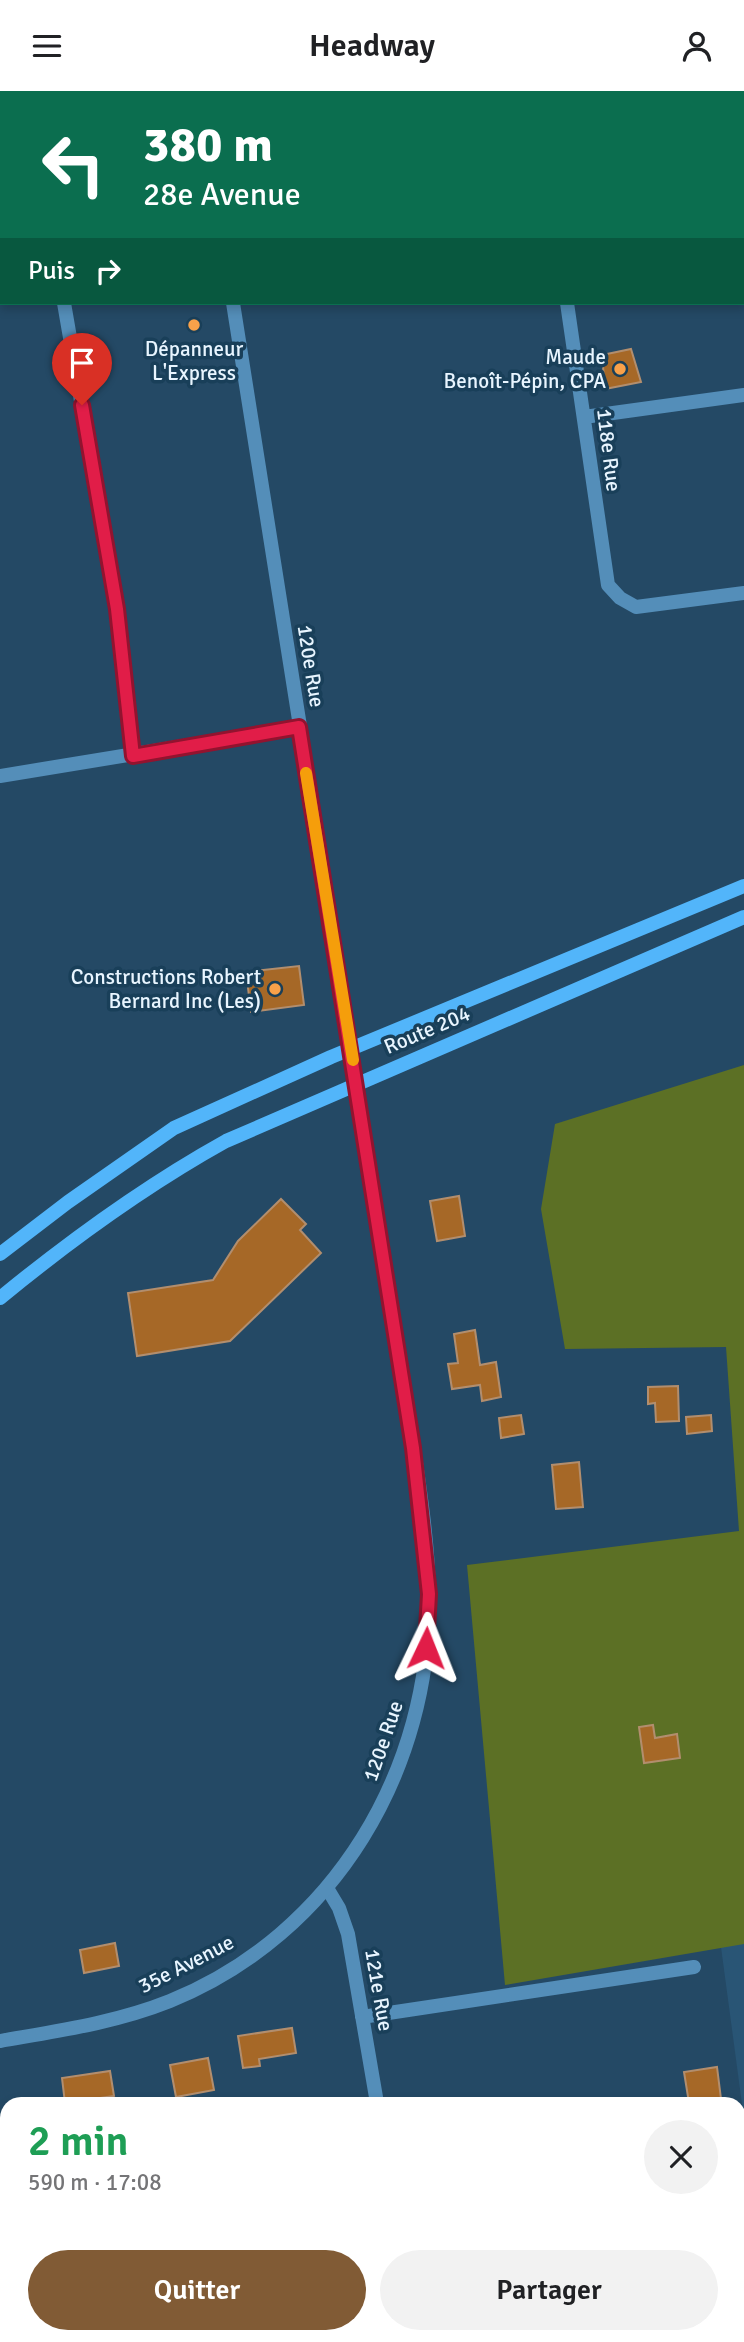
<!DOCTYPE html>
<html lang="fr">
<meta charset="utf-8">
<style>
:root{--surface:#fff;--page:#f2f2f2;--text:#202124;--muted:#757577;--accent:#815b35}
body{margin:0;font-family:Signika,sans-serif;background:var(--page);color:var(--text);height:100vh;display:flex;flex-direction:column;font-size:26px;white-space:nowrap}
*{box-sizing:border-box;margin:0}
p{font-size:23px;color:var(--muted)}
.icon{flex:none;width:38px;height:38px;fill:none;stroke:currentColor;stroke-width:2;stroke-linecap:round;stroke-linejoin:round}
.map{position:relative;flex:1;overflow:hidden}
.details{position:absolute;left:0px;top:2006px;width:746px;height:247px;display:flex;flex-direction:column;background:var(--surface);border-radius:21px 21px 0 0;box-shadow:0 4px 10px #0003}
.details>*{flex:none}
.top-card{position:absolute;left:0px;top:0px;width:746px;height:214px;box-shadow:0 4px 10px #0003;background:#0b6e4f;color:#fff;overflow:hidden}
.pin{position:absolute;display:grid;place-items:center;width:60px;height:60px;color:#fff;margin:-72px -30px;border-radius:50% 50% 50% 0;rotate:-45deg;box-shadow:0 0 7px #0007}
.pin .icon{rotate:45deg}
.me{position:absolute;width:77px;margin:-38px;rotate:2deg;stroke-linejoin:round;filter:drop-shadow(0 0 5px #0008)}
.turn{display:flex;align-items:center;gap:24px;height:147px;padding:0 28px;font-size:32px}
.turn .icon{width:91px;height:91px;stroke-width:2.5}
.turn b{display:block;font-size:49px;line-height:60px}
.then{display:flex;align-items:center;height:66px;padding:0 28px;background:#0003;gap:14px;font-size:26px}
.round{display:grid;place-items:center;flex:none;width:74px;height:74px;border-radius:37px;background:var(--page)}
.overview{display:flex;align-items:center;justify-content:space-between;height:119px;padding:0 28px}
h1{font-size:42px;font-weight:600;line-height:52px;color:#1e9e55}
.action{display:flex;gap:14px;margin-top:auto;padding:14px 28px}
.action a{flex:1;height:80px;border-radius:42px;background:var(--accent);color:#fff;font-size:28px;font-weight:600;line-height:80px;text-align:center}
.action a+a{background:var(--page);color:var(--text)}
header{display:flex;justify-content:space-between;align-items:center;height:91px;padding:0 28px;background:var(--surface);font-size:32px;font-weight:600}
.map>svg:first-child{display:block}
</style>
<header><svg class="icon" aria-label="menu" viewBox="0 0 24 24"><path d="M4 6h16M4 12h16M4 18h16"/></svg>Headway<svg class="icon" aria-label="person" viewBox="0 0 24 24"><circle cx="12" cy="8" r="4"/><path d="M4 21q1-7 8-7t8 7"/></svg></header>
<div class="map">
<svg width="744" height="2251" viewBox="0 0 744 2251">
<rect width="100%" height="100%" fill="#244965"/>
<!-- built -->
<path fill="#295575" d="M744 1852V2028L721 1856Z"/>
<!-- green -->
<path fill="#5c7025" d="M744 974V1853L505 1894 467 1474 739 1440 726 1256 565 1258 541 1118 555 1033Z"/>
<!-- building -->
<path fill="#a66827" stroke="#b28e6e" stroke-width="2" d="M631 258 641 291 605 298 602 264Z
M299 875 304 914 251 921 246 881Z
M459 1105 465 1145 437 1150 430 1110Z
M281 1108 306 1133 300 1139 321 1162 230 1250 137 1265 128 1202 213 1189 238 1150Z
M475 1239 480 1274 496 1271 501 1306 482 1310 480 1294 452 1298 448 1273 458 1272 454 1243Z
M678 1295 679 1330 656 1331 655 1312 648 1313V1296Z
M521 1324 524 1343 501 1347 499 1327Z
M711 1324 712 1340 687 1343 686 1326Z
M579 1371 583 1416 556 1418 552 1374Z
M653 1634 655 1647 677 1643 680 1667 644 1672 639 1636Z
M115 1852 119 1875 84 1882 80 1859Z
M292 1937 296 1962 259 1968 260 1975 243 1977 238 1945Z
M208 1967 214 1999 176 2006 170 1974Z
M717 1976 721 2008 689 2012 684 1981Z
M110 1980 114 2005 65 2012 62 1987Z"/>
<g fill="none" stroke-linecap="round" stroke-linejoin="round">
<!-- minor -->
<path stroke="#548eb9" stroke-width="14" d="M28 0 29 2
M539 0V2
M137 2 150 0
M0 22H2
M64 212 117 518 133 665
M567 212 608 494 620 507 636 516 744 502
M584 326 744 304
M0 685 299 636
M327 1797 339 1817 348 1843 377 2012
M362 1926 694 1876
M173 2245 174 2251
M413 2245 414 2251
M459 2251 496 2245"/>
<!-- tertiary -->
<path stroke="#548eb9" stroke-width="14" d="M200 0V2
M0 1950C57 1940 115 1932 170 1910 335 1843 432 1678 429 1503 428 1445 418 1387 410 1330L233 212"/>
<!-- secondary -->
<path stroke="#52b5fa" stroke-width="14" d="M0 1163 68 1111 174 1037 331 966 744 795
M0 1207C72 1148 145 1095 226 1050L744 826"/>
</g>
<g fill="none" stroke-linecap="round" stroke-linejoin="round">
<!-- route casing -->
<g stroke="#92132f" stroke-width="18">
<path id="route" d="M82 314 117 518 133 665 299 636 413 1357 429 1503 426 1557"/>
</g>
<!-- route -->
<use href="#route" stroke="#e11d48" stroke-width="12"/>
<!-- slow -->
<path stroke="#f59e0b" stroke-width="12" d="M306 682 353 969"/>
</g>
<!-- markers -->
<g fill="#f8a14a" stroke="#193f59" stroke-width="2.5">
<circle cx="194" cy="234" r="7"/>
<circle cx="620" cy="278" r="7"/>
<circle cx="275" cy="898" r="7"/>
</g>
<g text-anchor="middle" dominant-baseline="central" stroke-width="7" stroke-linejoin="round" paint-order="stroke">
<!-- poi labels -->
<g font-size="21" fill="#e8f5ff" stroke="#193f59" text-anchor="end">
<text x="194" y="258" text-anchor="middle">Dépanneur<tspan x="194" dy="24">L'Express</tspan></text>
<text x="606" y="266">Maude<tspan x="606" dy="24">Benoît-Pépin, CPA</tspan></text>
<text x="261" y="886">Constructions Robert<tspan x="261" dy="24">Bernard Inc (Les)</tspan></text>
</g>
<!-- street labels -->
<g font-size="21" fill="#e8f5ff" stroke="#193f59">
<text transform="translate(609 359) rotate(83)">118e Rue</text>
<text transform="translate(311 575) rotate(81)">120e Rue</text>
<text transform="translate(427 939) rotate(-23)">Route 204</text>
<text transform="translate(383 1650) rotate(-71)">120e Rue</text>
<text transform="translate(186 1873) rotate(-27)">35e Avenue</text>
<text transform="translate(379 1899) rotate(80)">121e Rue</text>
</g>
</g>
</svg>
<div class="pin" style="left:82px;top:314px;background:#d93025"><svg class="icon" aria-label="arrive" viewBox="0 0 24 24"><path d="M6 21V4h12l-3 4 3 4H6"/></svg></div>
<svg class="me" style="left:426px;top:1557px" viewBox="-20 -20 40 40"><path d="M0-17L14 15 0 8-14 15z" fill="#e11d48" stroke="#fff" stroke-width="4"/></svg>
<div class="top-card">
<div class="turn"><svg class="icon" aria-label="left" viewBox="0 0 24 24"><path d="M17 20v-9H6M10 6l-5 5 5 5"/></svg><div><b>380 m</b>28e Avenue</div></div>
<div class="then">Puis<svg class="icon" aria-label="right" viewBox="0 0 24 24"><path d="M7 20v-9h11M14 6l5 5-5 5"/></svg></div>
</div>
<section class="details">
<div class="overview"><div><h1>2 min</h1><p>590 m · 17:08</p></div><a class="round"><svg class="icon" aria-label="close" viewBox="0 0 24 24"><path d="M6 6l12 12M18 6L6 18"/></svg></a></div>
<div class="action"><a>Quitter</a><a>Partager</a></div>
</section>
</div>
